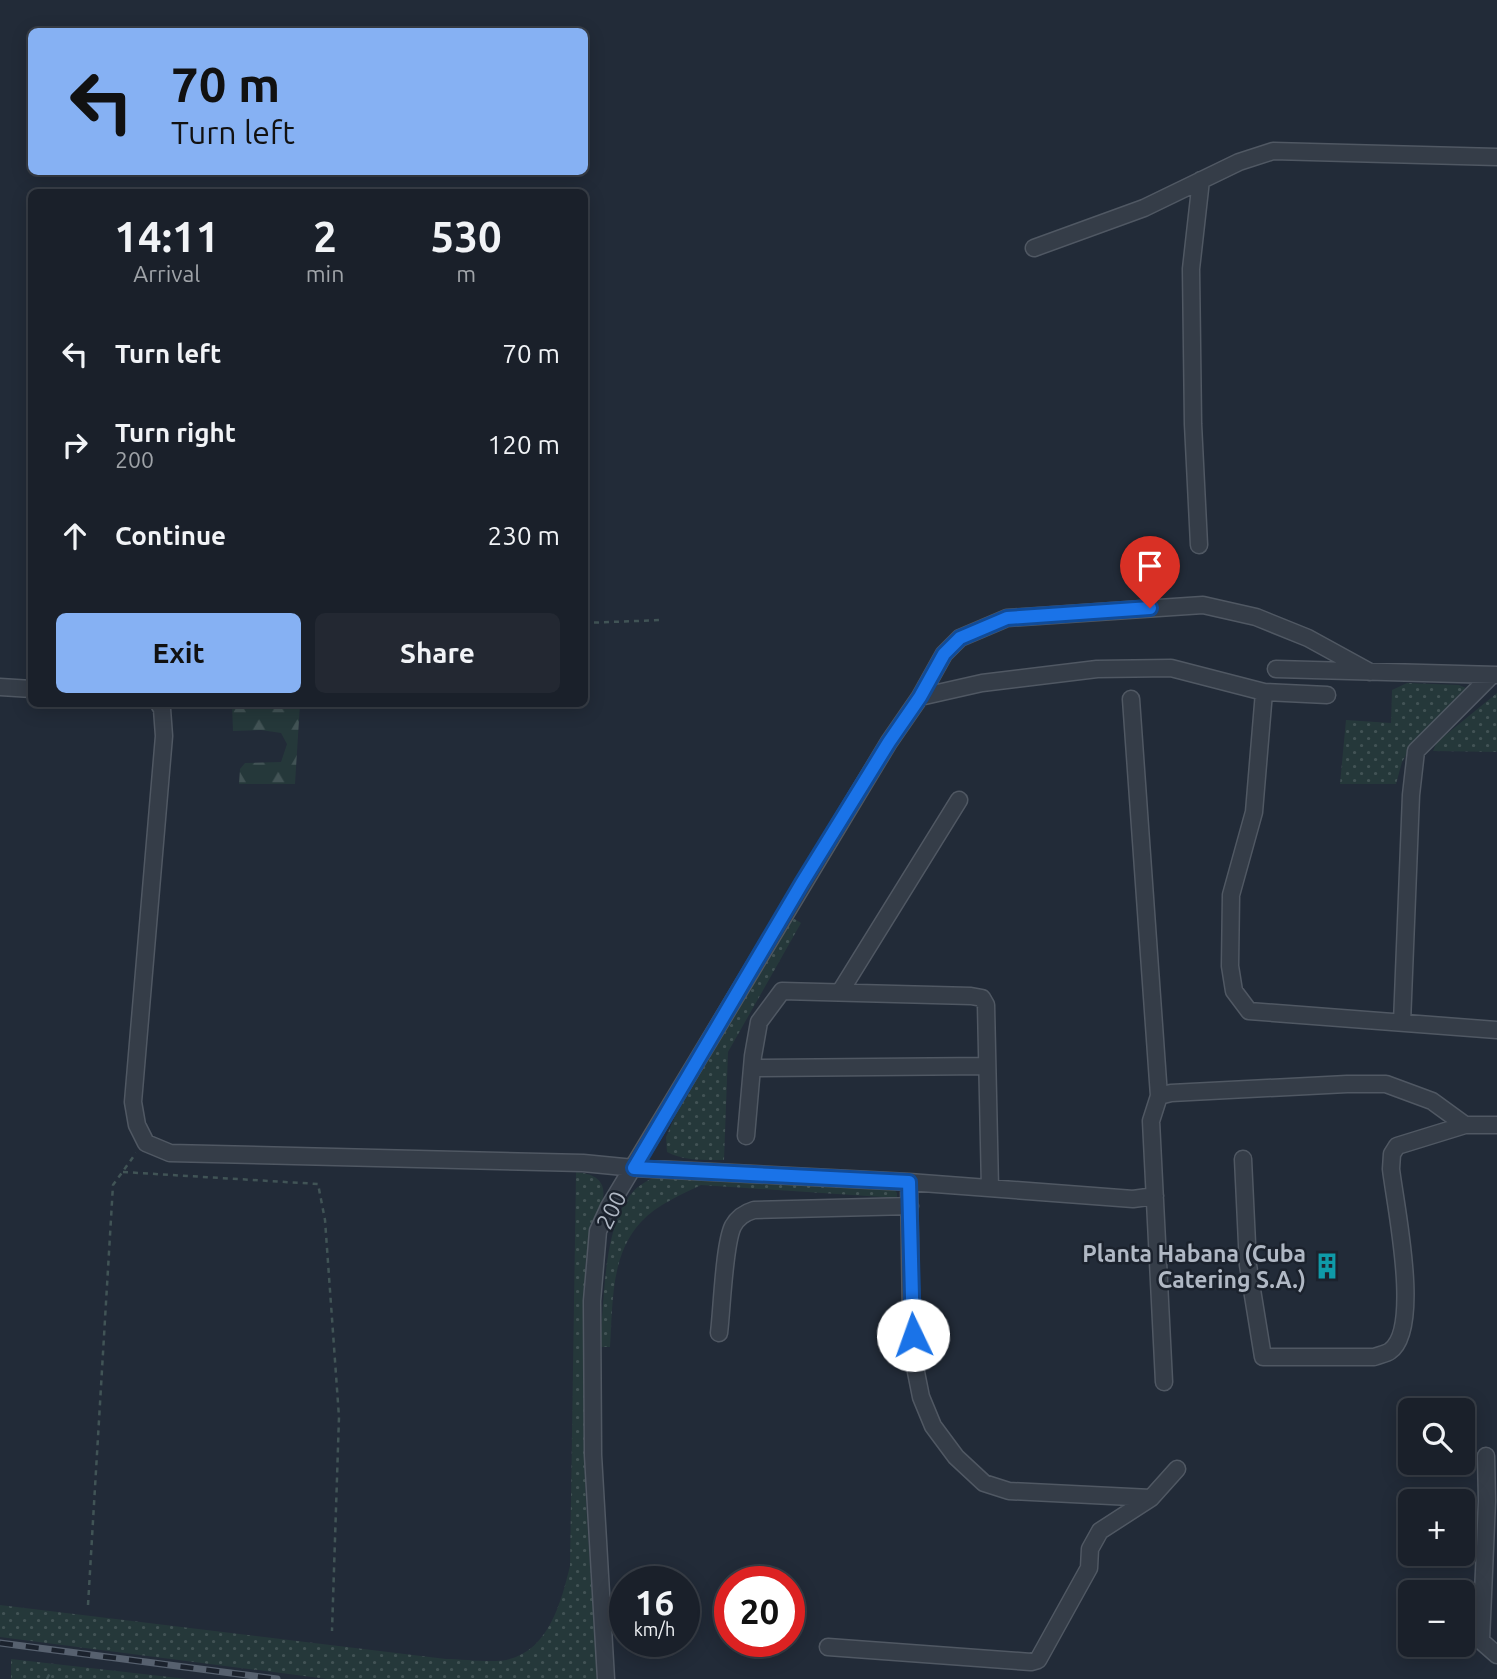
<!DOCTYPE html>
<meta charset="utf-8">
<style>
:root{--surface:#1a202a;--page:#232832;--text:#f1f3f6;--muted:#9fa3a8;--line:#383e47;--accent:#86b1f3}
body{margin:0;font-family:Ubuntu,sans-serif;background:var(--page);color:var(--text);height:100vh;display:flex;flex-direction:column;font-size:26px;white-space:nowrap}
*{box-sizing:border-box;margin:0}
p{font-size:23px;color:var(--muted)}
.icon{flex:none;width:38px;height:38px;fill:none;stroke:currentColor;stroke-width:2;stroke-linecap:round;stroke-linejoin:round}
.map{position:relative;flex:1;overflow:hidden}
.panel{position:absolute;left:28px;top:189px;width:560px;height:518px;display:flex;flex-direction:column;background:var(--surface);border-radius:10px;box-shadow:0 4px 18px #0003,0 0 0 2px var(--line)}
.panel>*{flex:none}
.hud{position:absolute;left:28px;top:28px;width:560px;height:147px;border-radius:10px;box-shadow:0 4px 18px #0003,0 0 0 2px var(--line);background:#86b1f3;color:#111;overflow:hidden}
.tools{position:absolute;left:1398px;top:1398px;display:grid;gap:14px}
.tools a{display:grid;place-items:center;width:77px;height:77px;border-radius:10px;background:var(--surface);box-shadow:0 4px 18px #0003,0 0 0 2px var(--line);font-size:35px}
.speed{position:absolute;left:609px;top:1566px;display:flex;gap:14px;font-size:35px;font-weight:700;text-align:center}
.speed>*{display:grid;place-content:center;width:91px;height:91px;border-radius:50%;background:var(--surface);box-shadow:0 4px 18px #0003,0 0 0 2px var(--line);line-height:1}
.speed small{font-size:18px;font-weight:400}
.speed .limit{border:10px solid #d22;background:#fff;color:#111}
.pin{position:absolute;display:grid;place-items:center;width:60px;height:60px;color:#fff;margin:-72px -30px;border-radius:50% 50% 50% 0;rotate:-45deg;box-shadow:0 0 7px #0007}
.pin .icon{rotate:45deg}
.me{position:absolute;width:77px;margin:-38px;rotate:357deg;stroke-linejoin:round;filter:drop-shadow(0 0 5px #0008)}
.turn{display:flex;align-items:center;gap:24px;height:147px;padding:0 28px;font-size:32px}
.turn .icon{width:91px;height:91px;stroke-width:2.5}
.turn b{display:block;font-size:49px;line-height:60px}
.eta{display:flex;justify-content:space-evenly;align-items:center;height:119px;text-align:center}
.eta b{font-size:42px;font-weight:700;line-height:49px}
.primary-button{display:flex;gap:14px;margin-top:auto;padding:14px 28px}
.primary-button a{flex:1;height:80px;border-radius:10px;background:var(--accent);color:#111;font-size:28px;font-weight:700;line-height:80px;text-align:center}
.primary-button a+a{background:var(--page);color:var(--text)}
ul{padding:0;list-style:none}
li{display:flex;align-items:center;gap:21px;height:91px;padding:0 28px}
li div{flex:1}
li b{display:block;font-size:26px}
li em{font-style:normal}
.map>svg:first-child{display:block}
</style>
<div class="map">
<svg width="1497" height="1679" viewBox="0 0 1497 1679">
<defs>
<pattern id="grass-dots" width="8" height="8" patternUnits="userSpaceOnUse" patternTransform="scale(1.75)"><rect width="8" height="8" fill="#25383a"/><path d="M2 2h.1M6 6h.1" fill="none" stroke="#425355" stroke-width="1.8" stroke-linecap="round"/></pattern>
<pattern id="forest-firs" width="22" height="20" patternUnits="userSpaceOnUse" patternTransform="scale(1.75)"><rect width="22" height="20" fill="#25383a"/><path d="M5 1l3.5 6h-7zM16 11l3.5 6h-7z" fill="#425355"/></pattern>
</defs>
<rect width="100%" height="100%" fill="#222b38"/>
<!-- grass -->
<path fill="url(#grass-dots)" d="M1407 683 1459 685 1466 688 1467 694 1415 740 1402 762 1396 784H1340L1346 720 1391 723 1392 690Z
M1497 693V752L1433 751 1437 742Z
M793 918 801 923 728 1052 724 1160C704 1160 684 1161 667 1152L666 1137 676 1114Z
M576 1172C619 1176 601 1206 592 1232 587 1246 585 1264 585 1279 585 1347 583 1415 585 1482 588 1548 594 1613 598 1679H327L0 1637V1605L446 1659C463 1659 490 1663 506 1660 549 1651 561 1602 570 1566Z
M654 1177 893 1188 897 1193V1198L701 1185C681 1195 656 1205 641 1222 610 1255 613 1305 610 1347H600C604 1304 603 1225 632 1193 637 1186 647 1181 654 1177Z
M11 1659 187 1679H11Z"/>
<!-- forest -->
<path fill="url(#forest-firs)" d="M232 704H300L295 784H239L240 769 245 763 281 762 287 744 281 733 261 730 233 731Z"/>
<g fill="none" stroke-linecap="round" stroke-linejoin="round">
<!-- minor casing -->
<g stroke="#505863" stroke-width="19">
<path id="minor" d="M1034 248 1144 208 1239 162 1273 151 1497 157
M1199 545 1193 424 1191 269 1201 180
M1276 669 1497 675
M0 687 32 689
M1264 692 1254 812 1231 895 1230 966 1234 991 1249 1011 1497 1030
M920 697 982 683 1097 669 1171 668 1264 692 1327 695
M1131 699 1159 1096 1151 1121 1164 1382
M159 704 162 709 164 736 133 1102 137 1125 146 1143 170 1153 583 1163 634 1168 909 1182 1133 1199 1155 1196
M840 992 959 800
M1402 1023 1411 795 1416 751 1492 675
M752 1068 987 1066
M1159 1096 1171 1093 1347 1084H1386L1432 1101 1465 1125H1497
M746 1136 753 1056 759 1022 782 991 971 996 982 998 986 1005 990 1188
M1243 1159 1248 1265 1263 1357H1374C1379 1355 1386 1354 1390 1351 1422 1329 1395 1204 1391 1169L1392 1154 1397 1146 1465 1125
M909 1182 911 1316 916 1372 921 1397 933 1426 956 1457 984 1483 1009 1491 1151 1498
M719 1333C722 1309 724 1244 733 1226 738 1217 744 1213 754 1210L910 1206
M1486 1456 1487 1501 1481 1641 1497 1655
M828 1647 1031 1662 1038 1660 1089 1568 1090 1549 1100 1531 1151 1498 1177 1469
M606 1679 593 1455 592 1301 598 1231 609 1207 889 742 920 697 944 654 960 638 1007 618 1203 605 1256 617 1308 638 1370 672"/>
</g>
<!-- path -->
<path stroke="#415456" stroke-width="2.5" stroke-dasharray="5 5" stroke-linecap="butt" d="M584 623 662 620
M123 1172 318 1184 325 1220 339 1417 332 1631
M88 1605 113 1185 136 1153
M47 1679 50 1673"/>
<!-- minor -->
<use href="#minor" stroke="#353d48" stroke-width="16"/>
<!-- rail casing -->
<g stroke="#57616f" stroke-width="7">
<path id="rail" d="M0 1643 277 1679"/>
</g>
<!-- rail -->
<use href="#rail" stroke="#1b222d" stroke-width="4.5" stroke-dasharray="13" stroke-linecap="butt"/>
</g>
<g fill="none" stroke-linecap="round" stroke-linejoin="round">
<!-- route casing -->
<g stroke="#114b97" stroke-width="18">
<path id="route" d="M913 1335 909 1182 634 1168 802 883 889 742 920 697 944 654 960 638 1007 618 1150 608"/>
</g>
<!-- route -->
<use href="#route" stroke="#1a73e8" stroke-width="12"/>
</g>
<!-- icons -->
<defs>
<g id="building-bare" transform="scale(2.1)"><path d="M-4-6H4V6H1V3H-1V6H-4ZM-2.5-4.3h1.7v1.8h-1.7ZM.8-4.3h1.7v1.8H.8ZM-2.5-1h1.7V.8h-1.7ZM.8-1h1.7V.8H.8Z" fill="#0f9aa8" stroke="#1b222d" stroke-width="2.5" paint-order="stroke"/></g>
</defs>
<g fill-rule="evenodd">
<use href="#building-bare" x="1327" y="1266"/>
</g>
<g text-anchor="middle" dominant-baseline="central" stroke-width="5" stroke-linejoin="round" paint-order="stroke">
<!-- street labels -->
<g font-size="23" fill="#b0b8c4" stroke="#1b222d">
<text transform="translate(611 1210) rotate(-64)">200</text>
</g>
<!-- poi labels -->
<g font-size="23" font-weight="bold" fill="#b0b8c4" stroke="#1b222d" text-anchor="end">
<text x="1306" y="1253">Planta Habana (Cuba<tspan x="1306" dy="26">Catering S.A.)</tspan></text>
</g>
</g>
</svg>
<div class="tools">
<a><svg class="icon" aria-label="search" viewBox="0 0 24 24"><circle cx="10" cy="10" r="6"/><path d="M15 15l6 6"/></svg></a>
<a>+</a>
<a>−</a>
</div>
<div class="speed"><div>16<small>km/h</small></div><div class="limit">20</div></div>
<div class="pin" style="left:1150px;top:608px;background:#d93025"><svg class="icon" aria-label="arrive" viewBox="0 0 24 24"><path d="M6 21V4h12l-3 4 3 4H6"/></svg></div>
<svg class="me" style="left:913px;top:1335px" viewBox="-20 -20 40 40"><circle r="19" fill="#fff"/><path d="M0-13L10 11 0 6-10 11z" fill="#1a73e8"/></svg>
<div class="hud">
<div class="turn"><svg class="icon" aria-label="left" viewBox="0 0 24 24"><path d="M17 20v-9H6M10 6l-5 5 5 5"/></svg><div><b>70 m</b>Turn left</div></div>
</div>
<section class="panel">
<div class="eta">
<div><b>14:11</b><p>Arrival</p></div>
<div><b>2</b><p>min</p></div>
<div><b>530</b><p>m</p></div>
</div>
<ul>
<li><svg class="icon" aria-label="left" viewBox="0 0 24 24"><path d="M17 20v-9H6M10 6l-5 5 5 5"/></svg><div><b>Turn left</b></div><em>70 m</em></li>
<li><svg class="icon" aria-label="right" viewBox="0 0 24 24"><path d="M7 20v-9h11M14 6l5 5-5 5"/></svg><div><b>Turn right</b><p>200</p></div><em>120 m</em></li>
<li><svg class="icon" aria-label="ahead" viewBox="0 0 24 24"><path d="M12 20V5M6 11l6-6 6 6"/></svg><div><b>Continue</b></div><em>230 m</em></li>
</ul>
<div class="primary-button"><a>Exit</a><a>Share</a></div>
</section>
</div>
